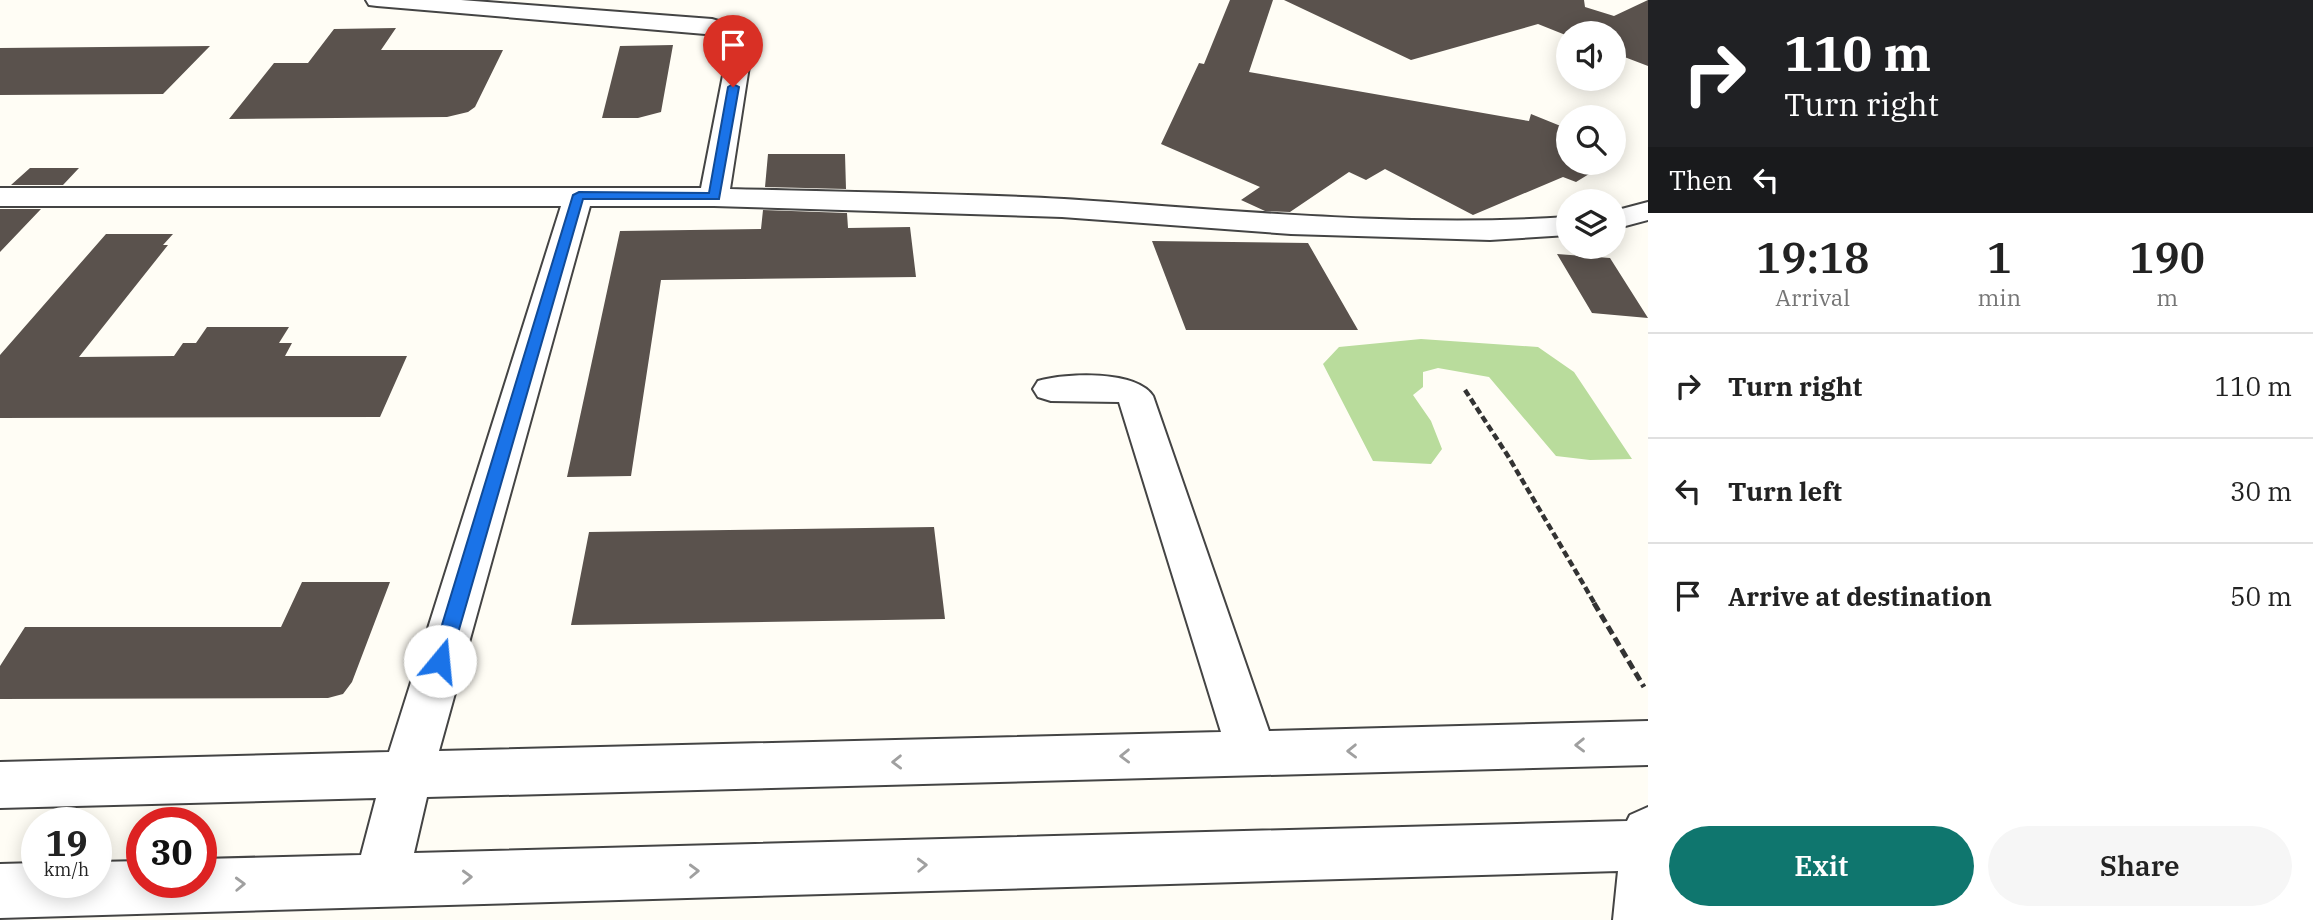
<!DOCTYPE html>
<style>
:root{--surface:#fff;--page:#f6f6f6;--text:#222;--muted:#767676;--line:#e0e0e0;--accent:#0f766e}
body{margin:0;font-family:"IBM Plex Serif",serif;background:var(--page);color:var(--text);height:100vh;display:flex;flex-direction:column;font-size:26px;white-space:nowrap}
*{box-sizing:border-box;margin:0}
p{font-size:23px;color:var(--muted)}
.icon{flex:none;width:38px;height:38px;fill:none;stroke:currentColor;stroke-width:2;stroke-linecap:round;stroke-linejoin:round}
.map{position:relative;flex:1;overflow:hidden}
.sheet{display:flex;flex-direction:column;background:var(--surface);width:665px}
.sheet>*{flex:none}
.banner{background:#202124;color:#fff;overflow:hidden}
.fabs{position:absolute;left:1556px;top:21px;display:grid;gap:14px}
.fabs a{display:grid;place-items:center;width:70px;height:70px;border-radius:50%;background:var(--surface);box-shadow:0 4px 18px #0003;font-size:35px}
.speed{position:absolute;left:21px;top:807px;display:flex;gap:14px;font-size:35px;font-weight:700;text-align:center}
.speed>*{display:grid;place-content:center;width:91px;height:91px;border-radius:50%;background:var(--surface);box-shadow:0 4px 18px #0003;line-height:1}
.speed small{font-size:18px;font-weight:400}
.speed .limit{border:10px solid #d22;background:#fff;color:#111}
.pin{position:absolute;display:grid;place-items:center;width:60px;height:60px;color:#fff;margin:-72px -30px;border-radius:50% 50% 50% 0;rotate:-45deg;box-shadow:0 0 7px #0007}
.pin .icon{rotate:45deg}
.me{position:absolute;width:77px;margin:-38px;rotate:17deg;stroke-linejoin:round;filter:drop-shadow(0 0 5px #0008)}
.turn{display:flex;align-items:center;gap:24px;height:147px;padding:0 21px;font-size:32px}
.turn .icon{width:91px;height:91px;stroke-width:2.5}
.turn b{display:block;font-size:49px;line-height:60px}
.then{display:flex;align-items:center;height:66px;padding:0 21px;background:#0003;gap:14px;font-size:26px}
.eta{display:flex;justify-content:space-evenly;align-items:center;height:119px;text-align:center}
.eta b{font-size:42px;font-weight:600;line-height:49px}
.cta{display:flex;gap:14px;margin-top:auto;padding:14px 21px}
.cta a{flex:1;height:80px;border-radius:42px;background:var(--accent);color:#fff;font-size:28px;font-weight:600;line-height:80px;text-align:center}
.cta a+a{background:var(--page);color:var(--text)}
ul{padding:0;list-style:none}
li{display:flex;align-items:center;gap:21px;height:105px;padding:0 21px;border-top:2px solid var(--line)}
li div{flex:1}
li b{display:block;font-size:26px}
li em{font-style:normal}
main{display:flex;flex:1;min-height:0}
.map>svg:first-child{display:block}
</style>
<main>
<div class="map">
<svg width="1648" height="920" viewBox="0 0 1648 920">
<rect width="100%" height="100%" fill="#fffdf5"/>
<!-- forest -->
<path fill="#b9dc9c" d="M1421 339 1538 347 1574 372 1632 459 1590 460 1556 456 1489 377 1438 368 1423 372V387L1413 395 1431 421 1442 449 1431 464 1373 461 1323 364 1339 347Z"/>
<!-- building -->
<path fill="#5a524d" d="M1230 0H1273L1249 72 1529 121 1531 114 1568 129V163H1607L1576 182 1563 177 1473 215 1385 169 1366 180 1349 172 1290 212 1265 211 1241 200 1260 187 1161 144 1199 63 1204 64Z
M1284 0H1584L1585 7 1614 16 1648 0V66L1614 53V33H1568V36L1538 24 1411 60Z
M396 28 381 50H503L475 107 468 112 447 117 229 119 274 63H308L334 29Z
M673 45 661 112 638 118H602L620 46Z
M210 46 163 94 0 95V48Z
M768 154H845L846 189 765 187Z
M30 168H79L63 185H11Z
M0 209H41L0 252Z
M763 210 847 213 848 228 910 227 916 277 661 280 631 476 567 477 620 231 761 229Z
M106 234H173L163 245H168L79 357 174 356 183 343H196L207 327H289L279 343H292L285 356H407L380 417 0 418V355Z
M1152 241 1308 243 1358 330H1186Z
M1557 254 1610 258 1648 318 1592 313Z
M934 527 945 619 571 625 589 532Z
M302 582H390L352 682 343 694 328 698 0 699V666L25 627H281Z"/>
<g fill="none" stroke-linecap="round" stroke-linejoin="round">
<!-- minor casing -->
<g stroke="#444" stroke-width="4">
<path id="minor" d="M366 0H461L712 19C736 25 747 35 750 60L730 189C841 192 953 193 1064 199 1232 210 1400 228 1568 217V235L1490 240 1291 234 1062 217 714 206H590L439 751 1221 732 1119 402 1051 401 1038 397 1033 389 1038 381C1066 373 1136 370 1153 396L1269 731 1648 721V765L427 797 414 853 1627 821 1630 815 1648 807V920H1613L1618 871 0 918V864L37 863V882H96V862L142 861V882H201V859L361 855 376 798 0 808V762L389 752 561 206H0V188H701L726 60 723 42 717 35 377 6 369 5Z
M1648 202V220L1614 229V211Z"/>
</g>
<!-- path-far1 -->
<path stroke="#333" stroke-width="4.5" stroke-dasharray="7 3.5" stroke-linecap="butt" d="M1465 390 1508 456 1595 604"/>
<!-- path -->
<path stroke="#333" stroke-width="5" stroke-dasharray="9 4.5" stroke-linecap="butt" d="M1594 603 1644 687"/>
<!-- minor -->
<use href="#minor" fill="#fff" fill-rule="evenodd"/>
</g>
<!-- one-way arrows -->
<defs><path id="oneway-chevron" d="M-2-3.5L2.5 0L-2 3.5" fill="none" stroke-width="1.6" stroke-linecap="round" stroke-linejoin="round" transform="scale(1.75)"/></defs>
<g stroke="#a0a0a0">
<use href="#oneway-chevron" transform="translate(1580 745) rotate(179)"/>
<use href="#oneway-chevron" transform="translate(1352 751) rotate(179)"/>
<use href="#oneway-chevron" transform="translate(1125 756) rotate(179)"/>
<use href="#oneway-chevron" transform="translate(897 762) rotate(179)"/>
<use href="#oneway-chevron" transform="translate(922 865) rotate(-2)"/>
<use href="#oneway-chevron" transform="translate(694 871) rotate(-2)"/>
<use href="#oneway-chevron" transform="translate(467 877) rotate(-2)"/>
<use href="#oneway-chevron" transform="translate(240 884) rotate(-2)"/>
</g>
<!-- route -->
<path fill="#1a73e8" stroke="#114b97" stroke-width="2" d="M733 84 739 87 719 199H583L450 661 447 667 440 669 434 667 431 661 573 195 579 192 709 193 728 87Z"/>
</svg>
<div class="fabs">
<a><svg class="icon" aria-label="sound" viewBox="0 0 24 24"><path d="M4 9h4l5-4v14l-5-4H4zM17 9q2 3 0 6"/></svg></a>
<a><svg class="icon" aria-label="search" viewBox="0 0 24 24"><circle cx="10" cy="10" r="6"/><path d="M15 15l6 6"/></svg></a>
<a><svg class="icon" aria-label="layers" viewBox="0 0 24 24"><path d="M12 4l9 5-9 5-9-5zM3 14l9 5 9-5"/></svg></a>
</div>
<div class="speed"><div>19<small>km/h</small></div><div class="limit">30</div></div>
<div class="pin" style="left:733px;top:87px;background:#d93025"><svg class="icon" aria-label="arrive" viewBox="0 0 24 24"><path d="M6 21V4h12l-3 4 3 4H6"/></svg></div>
<svg class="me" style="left:440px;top:661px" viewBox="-20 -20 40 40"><circle r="19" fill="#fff"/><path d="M0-13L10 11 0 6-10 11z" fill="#1a73e8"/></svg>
</div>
<section class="sheet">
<div class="banner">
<div class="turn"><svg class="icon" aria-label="right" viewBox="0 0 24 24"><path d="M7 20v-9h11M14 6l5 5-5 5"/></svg><div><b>110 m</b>Turn right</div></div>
<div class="then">Then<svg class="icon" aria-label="left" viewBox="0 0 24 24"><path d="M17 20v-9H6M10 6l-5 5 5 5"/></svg></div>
</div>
<div class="eta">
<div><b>19:18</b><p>Arrival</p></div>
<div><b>1</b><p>min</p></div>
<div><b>190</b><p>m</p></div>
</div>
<ul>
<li><svg class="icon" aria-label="right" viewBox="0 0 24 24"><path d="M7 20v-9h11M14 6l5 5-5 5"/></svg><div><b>Turn right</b></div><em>110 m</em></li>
<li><svg class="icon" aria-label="left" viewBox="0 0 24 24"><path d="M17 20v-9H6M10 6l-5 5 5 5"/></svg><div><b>Turn left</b></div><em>30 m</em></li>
<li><svg class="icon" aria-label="arrive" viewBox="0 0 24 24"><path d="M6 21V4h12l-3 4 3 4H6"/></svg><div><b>Arrive at destination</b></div><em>50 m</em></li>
</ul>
<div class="cta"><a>Exit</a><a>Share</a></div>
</section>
</main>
